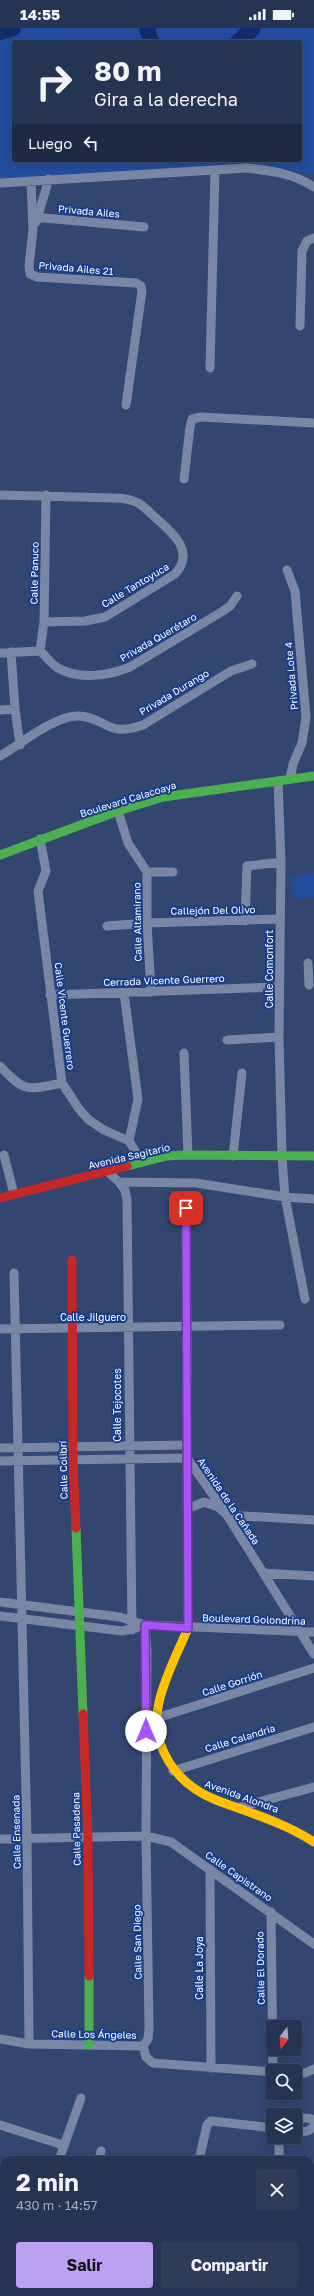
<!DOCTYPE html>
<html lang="es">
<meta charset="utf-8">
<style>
:root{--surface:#263454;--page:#2e3c5a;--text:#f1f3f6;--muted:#a4aab8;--line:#424f6b;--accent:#bca0f2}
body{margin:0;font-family:"Golos Text",sans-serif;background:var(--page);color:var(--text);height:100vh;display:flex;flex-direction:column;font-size:15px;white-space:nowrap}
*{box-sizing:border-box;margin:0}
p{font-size:13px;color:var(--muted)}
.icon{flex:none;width:22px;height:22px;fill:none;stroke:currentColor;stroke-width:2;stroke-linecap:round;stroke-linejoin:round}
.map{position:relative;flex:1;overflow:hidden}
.panel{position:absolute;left:0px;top:2128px;width:314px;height:140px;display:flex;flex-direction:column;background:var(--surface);border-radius:12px 12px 0 0;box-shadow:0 2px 10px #0003,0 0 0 1px var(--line)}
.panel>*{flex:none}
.hud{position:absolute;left:12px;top:12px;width:290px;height:122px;border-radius:4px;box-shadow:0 2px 10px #0003,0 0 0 1px var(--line);background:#263454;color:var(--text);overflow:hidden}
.needle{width:26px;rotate:196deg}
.fabs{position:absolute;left:266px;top:1992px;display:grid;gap:8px}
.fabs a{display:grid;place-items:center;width:36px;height:36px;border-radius:4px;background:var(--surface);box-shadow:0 2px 10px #0003,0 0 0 1px var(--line);font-size:20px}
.pin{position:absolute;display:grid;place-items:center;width:34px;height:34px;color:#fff;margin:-17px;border-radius:8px;box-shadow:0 2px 6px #0006}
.me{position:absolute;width:44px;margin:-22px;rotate:0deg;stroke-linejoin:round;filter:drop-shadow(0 0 3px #0008)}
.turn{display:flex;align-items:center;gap:14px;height:84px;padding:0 16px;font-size:18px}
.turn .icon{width:52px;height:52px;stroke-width:2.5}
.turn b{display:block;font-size:28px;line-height:34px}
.then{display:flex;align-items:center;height:38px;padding:0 16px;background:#0003;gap:8px;font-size:15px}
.round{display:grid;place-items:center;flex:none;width:42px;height:42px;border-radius:4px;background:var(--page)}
.head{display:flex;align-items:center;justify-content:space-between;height:68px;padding:0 16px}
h1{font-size:24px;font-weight:700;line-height:30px}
.button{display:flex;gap:8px;margin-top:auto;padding:8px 16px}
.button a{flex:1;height:46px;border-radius:4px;background:var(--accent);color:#111;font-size:16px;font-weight:700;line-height:46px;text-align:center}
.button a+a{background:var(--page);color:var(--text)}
.status{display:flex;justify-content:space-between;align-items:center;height:28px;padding:0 20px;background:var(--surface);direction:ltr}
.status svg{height:11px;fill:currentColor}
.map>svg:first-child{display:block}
</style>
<div class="status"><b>14:55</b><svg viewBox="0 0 49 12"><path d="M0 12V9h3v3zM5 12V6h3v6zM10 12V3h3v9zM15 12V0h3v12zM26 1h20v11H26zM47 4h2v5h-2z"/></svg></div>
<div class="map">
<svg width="314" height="2268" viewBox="0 0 314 2268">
<rect width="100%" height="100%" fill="#324670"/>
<!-- green -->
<path fill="#224c9d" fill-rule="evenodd" d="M0 0H314V146L273 139 254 138 0 151ZM14 14H300V132H14Z
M314 845V869L294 872 290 849Z"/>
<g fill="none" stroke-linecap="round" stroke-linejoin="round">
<!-- river -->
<path stroke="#122d69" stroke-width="16" d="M147 0 151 14
M0 4 13 0
M238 14 253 0"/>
<!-- street -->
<path stroke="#7987a5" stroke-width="9" d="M31 153 33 201 29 238 30 246 37 249 136 255 141 258 142 263 126 377
M0 155 247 140C271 143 293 145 314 159
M33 189 144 199
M36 194 49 151
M300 298 302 223 307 213 314 210
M210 340 215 142
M184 451 190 399 192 391 201 389 314 395
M0 467 114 470C122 470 130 471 138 475 145 479 151 486 157 491 174 506 195 524 175 546L105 589 85 593 44 594
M287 542 295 563 306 689 302 715 293 736 290 751
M40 623C46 628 51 636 58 640 79 652 108 648 130 639L223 583 230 578 237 568
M40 623 44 594 46 467
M11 624 15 681 20 717
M0 625 40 623
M0 682 15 681
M0 728C21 716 55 687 79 688 109 690 105 710 143 697L231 643 252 636
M278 753 281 834 279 1009 282 1129 285 1169 305 1271
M118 783 128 815 147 844V895L151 964
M40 811 46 843 38 863 62 1055 79 1081 89 1092 104 1102 129 1113 142 1134
M147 844H173
M245 893 247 838 281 834
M107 898 147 895 280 891
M308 935 309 957
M124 965 138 1071 129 1113
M50 967 279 959
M227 1012 279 1009
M184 1025 188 1126
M0 1038C25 1065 27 1062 62 1055
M4 1127 14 1166
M233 1128 242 1045
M108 1144 119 1154 196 1155 285 1169 314 1171
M119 1154 125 1162 127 1172 132 1602
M14 1245 27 1810 29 2016
M0 1301 280 1297
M0 1420 187 1417
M0 1433 187 1430 227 1487 314 1626
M189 1480 204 1474 218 1479 227 1487 314 1492
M263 1545 314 1548
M0 1574 120 1589 145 1597 314 1604
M0 1588 122 1603 136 1600
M157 1690 314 1640
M173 1743 314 1699
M240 1779 314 1759
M0 1811 146 1808 171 1814 314 1916
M210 1841 211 2040
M271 1884 273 2043
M0 2011 29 2016 143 2018 146 2029 153 2035 273 2044
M143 2018 148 2011 149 2000 146 1808 147 1623 145 1597
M295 2046 305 2045 314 2041
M295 2096C301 2090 306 2088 314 2092V2097
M0 2097 63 2117
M295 2102C303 2104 309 2105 314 2098
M59 2132 81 2070
M99 2132 101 2123
M199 2132 207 2097 211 2093 273 2100
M279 2132V2109
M0 2185 4 2186
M235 2264 244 2268"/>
<!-- fast -->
<path stroke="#4caf50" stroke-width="9" d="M0 827 118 783 163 769 314 748
M127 1138 167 1128 185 1127 314 1128
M76 1500 83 1686
M89 1948V2017"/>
<!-- slow -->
<path stroke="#ffc107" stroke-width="9" d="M186 1181 187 1350
M188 1594V1600C178 1624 165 1648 159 1674 149 1718 176 1756 216 1772 250 1785 283 1794 314 1814"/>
<!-- jam -->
<path stroke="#c62828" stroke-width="9" d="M0 1170 127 1138
M72 1232 73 1432 76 1500
M187 1350 188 1594
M83 1686 88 1809 89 1948"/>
</g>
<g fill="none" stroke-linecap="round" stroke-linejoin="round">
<!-- route casing -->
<g stroke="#6d37a1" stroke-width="10">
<path id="route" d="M146 1703 145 1597 188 1600 186 1180"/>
</g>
<!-- route -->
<use href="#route" stroke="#a855f7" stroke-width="7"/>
</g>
<g text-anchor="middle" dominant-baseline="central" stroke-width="4" stroke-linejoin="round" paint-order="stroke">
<!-- street labels -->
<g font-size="10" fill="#fff" stroke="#173d8b">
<text transform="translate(89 183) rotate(5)">Privada Ailes</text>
<text transform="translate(76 240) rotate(5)">Privada Ailes 21</text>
<text transform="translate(34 545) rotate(-89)">Calle Panuco</text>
<text transform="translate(135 557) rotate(-31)">Calle Tantoyuca</text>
<text transform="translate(158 609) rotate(-30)">Privada Querétaro</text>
<text transform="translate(291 648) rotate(-95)">Privada Lote 4</text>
<text transform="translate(174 664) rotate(-31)">Privada Durango</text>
<text transform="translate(128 771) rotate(-17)">Boulevard Calacoaya</text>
<text transform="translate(213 882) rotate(-1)">Callejón Del Olivo</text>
<text transform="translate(137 894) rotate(-91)">Calle Altamirano</text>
<text transform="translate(269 941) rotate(-90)">Calle Comonfort</text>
<text transform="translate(164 952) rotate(-2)">Cerrada Vicente Guerrero</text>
<text transform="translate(65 988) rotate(83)">Calle Vicente Guerrero</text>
<text transform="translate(129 1128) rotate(-13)">Avenida Sagitario</text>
<text x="93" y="1289">Calle Jilguero</text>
<text transform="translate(117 1377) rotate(-90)">Calle Tejocotes</text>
<text transform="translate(63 1442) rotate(-91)">Calle Colibrí</text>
<text transform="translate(229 1473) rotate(56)">Avenida de la Cañada</text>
<text transform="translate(254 1591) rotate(2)">Boulevard Golondrina</text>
<text transform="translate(232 1655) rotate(-18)">Calle Gorrión</text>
<text transform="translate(240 1710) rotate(-17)">Calle Calandria</text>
<text transform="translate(242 1768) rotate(20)">Avenida Alondra</text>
<text transform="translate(76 1801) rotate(-91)">Calle Pasadena</text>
<text transform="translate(16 1804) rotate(-91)">Calle Ensenada</text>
<text transform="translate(239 1848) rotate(35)">Calle Capistrano</text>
<text transform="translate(137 1914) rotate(-91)">Calle San Diego</text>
<text transform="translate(199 1940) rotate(-90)">Calle La Joya</text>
<text transform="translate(260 1940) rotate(-91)">Calle El Dorado</text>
<text transform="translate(94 2006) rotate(1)">Calle Los Ángeles</text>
</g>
</g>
</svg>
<div class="fabs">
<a><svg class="needle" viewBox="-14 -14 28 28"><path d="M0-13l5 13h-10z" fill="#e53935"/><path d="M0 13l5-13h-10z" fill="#a4aab8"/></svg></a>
<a><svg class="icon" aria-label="search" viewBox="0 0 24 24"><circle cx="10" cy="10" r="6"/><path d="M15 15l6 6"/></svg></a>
<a><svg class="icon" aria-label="layers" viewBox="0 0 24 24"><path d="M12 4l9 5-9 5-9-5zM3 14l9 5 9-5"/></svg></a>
</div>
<div class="pin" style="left:186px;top:1180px;background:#d93025"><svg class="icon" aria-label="arrive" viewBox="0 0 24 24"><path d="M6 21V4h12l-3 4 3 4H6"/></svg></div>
<svg class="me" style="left:146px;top:1703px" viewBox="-20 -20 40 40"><circle r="19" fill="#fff"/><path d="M0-13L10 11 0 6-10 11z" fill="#a855f7"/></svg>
<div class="hud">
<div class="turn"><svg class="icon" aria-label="right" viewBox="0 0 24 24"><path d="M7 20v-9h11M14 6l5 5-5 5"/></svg><div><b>80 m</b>Gira a la derecha</div></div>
<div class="then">Luego<svg class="icon" aria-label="left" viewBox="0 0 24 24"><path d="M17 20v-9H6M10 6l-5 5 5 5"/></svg></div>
</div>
<section class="panel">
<div class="head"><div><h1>2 min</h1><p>430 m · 14:57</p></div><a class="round"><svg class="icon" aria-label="close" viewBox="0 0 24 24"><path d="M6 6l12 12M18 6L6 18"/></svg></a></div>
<div class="button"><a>Salir</a><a>Compartir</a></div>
</section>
</div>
